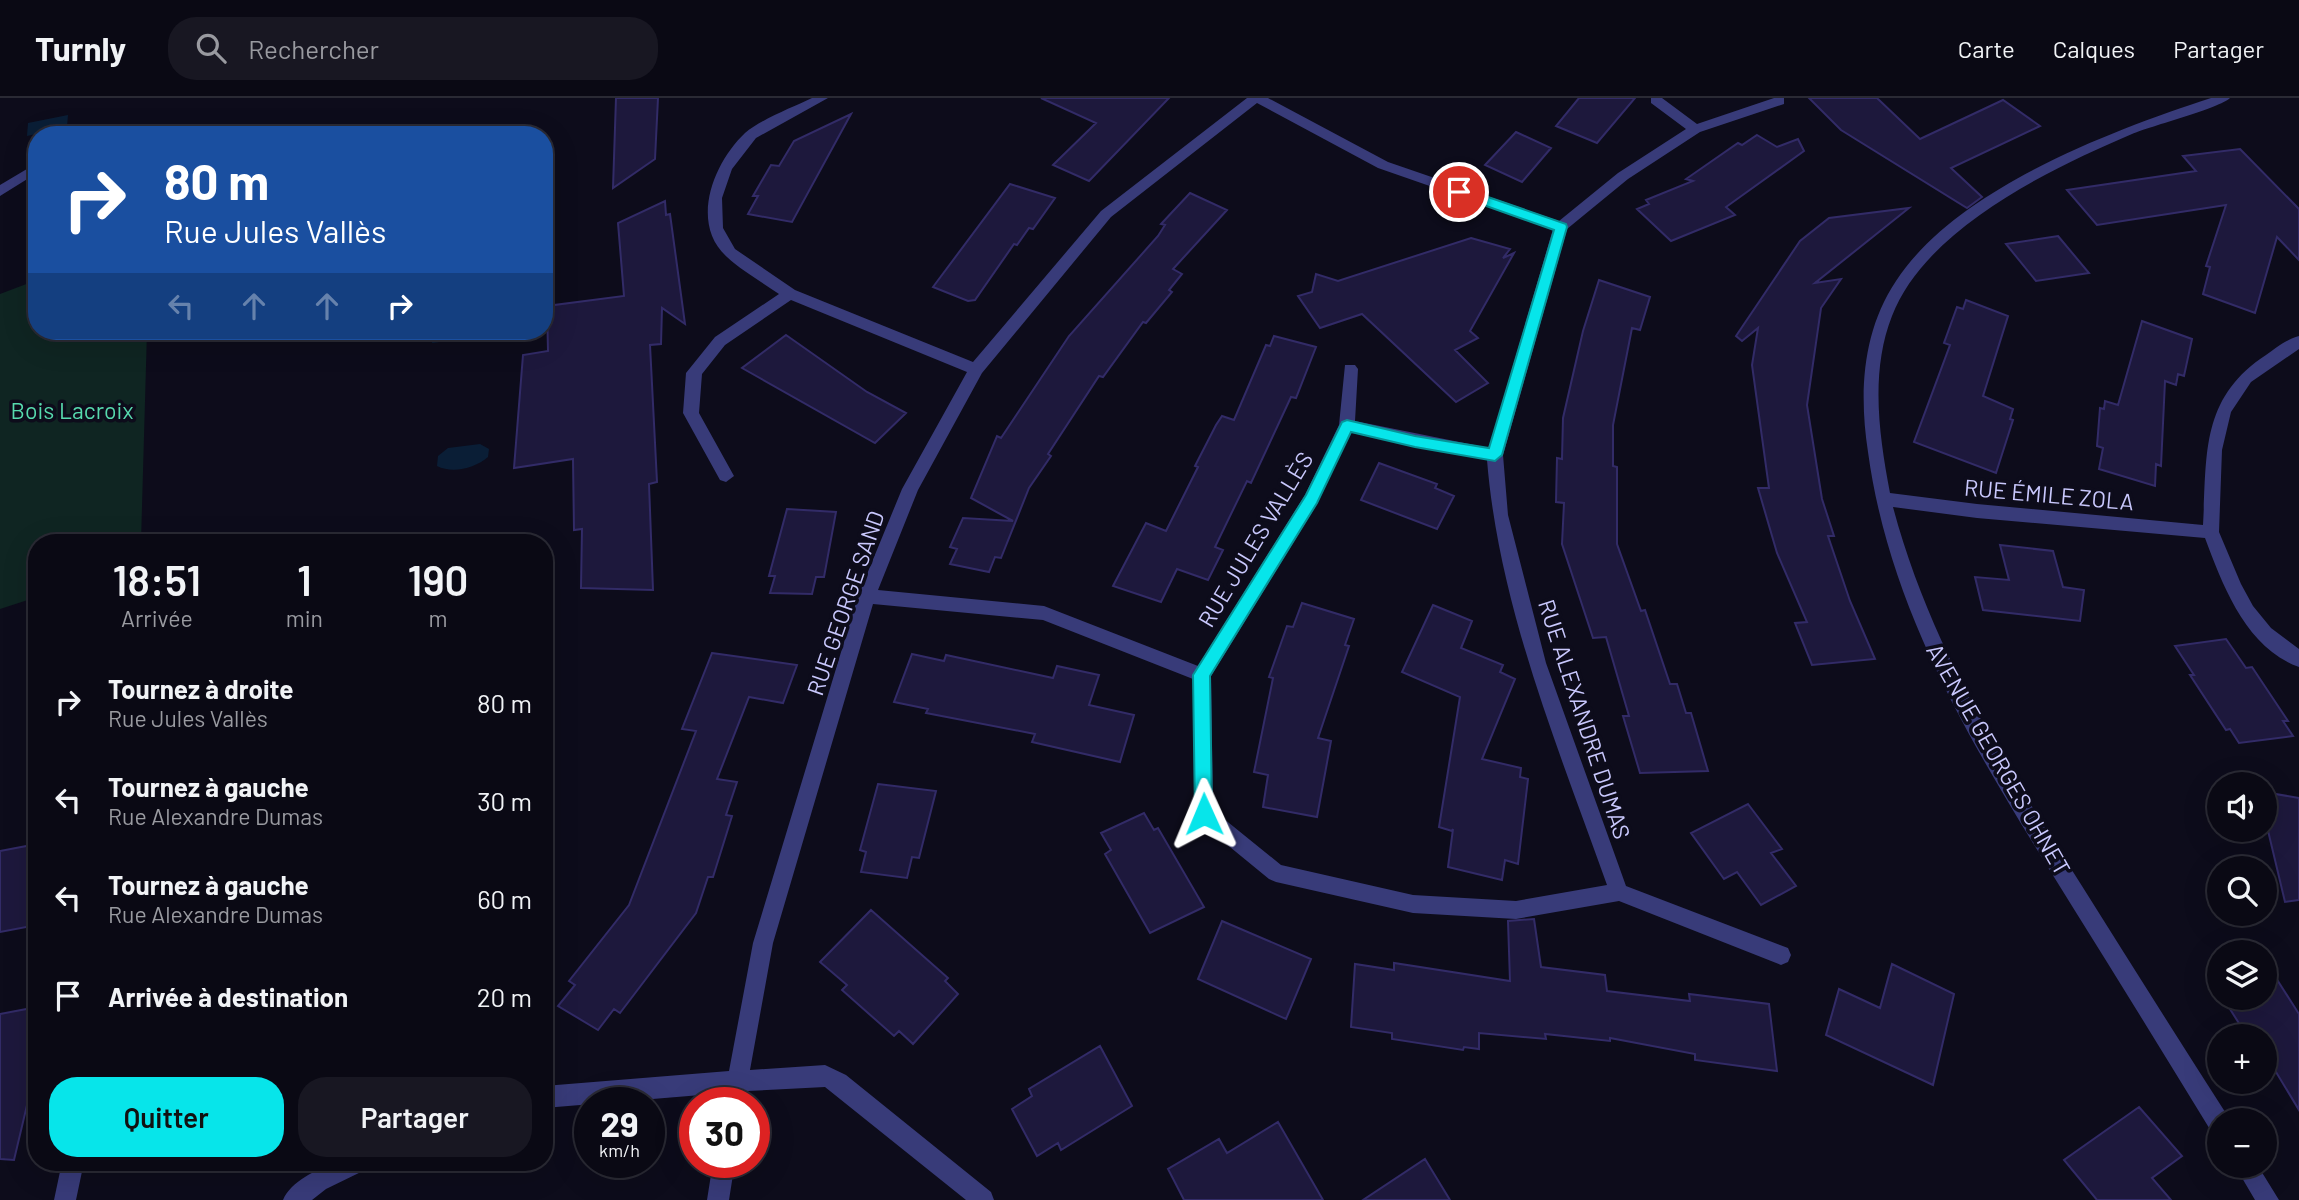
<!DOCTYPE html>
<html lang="fr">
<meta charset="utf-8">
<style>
:root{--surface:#0a0914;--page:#181722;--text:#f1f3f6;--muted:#999aa0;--line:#2a2a34;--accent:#07e5ea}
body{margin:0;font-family:Barlow,sans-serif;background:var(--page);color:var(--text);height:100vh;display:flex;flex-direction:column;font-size:26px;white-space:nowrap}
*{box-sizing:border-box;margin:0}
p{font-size:23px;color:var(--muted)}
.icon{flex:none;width:38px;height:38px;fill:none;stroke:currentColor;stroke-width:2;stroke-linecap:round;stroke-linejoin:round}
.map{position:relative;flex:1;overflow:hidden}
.details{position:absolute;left:28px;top:436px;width:525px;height:637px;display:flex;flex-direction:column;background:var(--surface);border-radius:28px;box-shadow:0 7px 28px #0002,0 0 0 2px var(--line)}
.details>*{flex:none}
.hud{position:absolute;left:28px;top:28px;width:525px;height:214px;border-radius:28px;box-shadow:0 7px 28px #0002,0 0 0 2px var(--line);background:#1a4fa0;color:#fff;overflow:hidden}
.tools{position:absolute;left:2207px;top:674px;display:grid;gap:14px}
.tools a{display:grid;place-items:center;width:70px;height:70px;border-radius:50%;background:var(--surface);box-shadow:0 7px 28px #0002,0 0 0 2px var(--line);font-size:35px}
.speed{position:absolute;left:574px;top:989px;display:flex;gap:14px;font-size:35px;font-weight:700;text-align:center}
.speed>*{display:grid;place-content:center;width:91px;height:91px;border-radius:50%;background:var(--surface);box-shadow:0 7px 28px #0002,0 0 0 2px var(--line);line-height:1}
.speed small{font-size:18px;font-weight:400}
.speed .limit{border:10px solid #d22;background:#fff;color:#111}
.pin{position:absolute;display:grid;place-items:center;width:60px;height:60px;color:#fff;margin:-30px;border:4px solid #fff;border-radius:50%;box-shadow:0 2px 7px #0007}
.me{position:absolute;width:77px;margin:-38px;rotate:359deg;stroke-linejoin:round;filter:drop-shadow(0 0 5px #0008)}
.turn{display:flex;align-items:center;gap:24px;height:147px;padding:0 21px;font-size:32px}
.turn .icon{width:91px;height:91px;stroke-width:2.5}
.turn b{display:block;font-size:49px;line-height:60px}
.lanes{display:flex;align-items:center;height:66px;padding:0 21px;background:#0003;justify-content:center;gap:35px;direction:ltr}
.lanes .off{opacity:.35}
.eta{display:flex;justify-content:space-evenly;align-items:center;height:119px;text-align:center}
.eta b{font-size:42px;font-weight:600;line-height:49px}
.action{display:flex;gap:14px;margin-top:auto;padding:14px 21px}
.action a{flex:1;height:80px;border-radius:28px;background:var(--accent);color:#111;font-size:28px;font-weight:600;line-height:80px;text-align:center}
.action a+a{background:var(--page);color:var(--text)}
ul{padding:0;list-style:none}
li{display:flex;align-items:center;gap:21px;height:98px;padding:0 21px}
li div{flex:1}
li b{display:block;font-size:26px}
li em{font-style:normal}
header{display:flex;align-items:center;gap:42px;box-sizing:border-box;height:98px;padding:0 35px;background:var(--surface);border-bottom:2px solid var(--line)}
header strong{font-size:33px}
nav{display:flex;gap:38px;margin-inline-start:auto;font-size:24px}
.search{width:490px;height:63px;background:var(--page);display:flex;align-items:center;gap:18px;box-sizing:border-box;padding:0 24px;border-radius:28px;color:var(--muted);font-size:26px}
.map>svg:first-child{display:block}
</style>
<header>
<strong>Turnly</strong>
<div class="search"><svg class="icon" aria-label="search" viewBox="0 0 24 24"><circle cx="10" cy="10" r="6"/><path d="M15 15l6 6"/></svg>Rechercher</div>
<nav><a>Carte</a><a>Calques</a><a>Partager</a></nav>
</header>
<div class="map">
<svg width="2299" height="1102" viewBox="0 0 2299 1102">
<rect width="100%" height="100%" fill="#0d0c1b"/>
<!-- green -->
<path fill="#0f2522" d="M37 182V233H147L141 444H37V499L0 511V196Z"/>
<!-- water -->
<path fill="#0a1e36" d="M68 17 67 29 27 38 28 25Z
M434 233H529L432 245Z
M480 346 489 351 488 359C475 370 453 376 437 368L438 358 448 350Z"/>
<!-- building -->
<path fill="#1d183c" stroke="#322b67" stroke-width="2" d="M616 0H658L655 61 613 90Z
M1041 0H1169L1089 83 1053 67 1096 25Z
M1579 0H1635L1597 45 1556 28Z
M1809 0H1877L1920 41 2003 2 2040 28 1951 70 1982 99 1967 110 1841 32Z
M851 16 792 124 748 116 758 98H753L771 67 779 68 794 43Z
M1516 34 1551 50 1522 84 1485 67Z
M1757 37 1777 49 1798 41 1804 53 1726 109 1735 117 1671 143 1637 111 1649 106 1646 102 1693 83 1686 81 1738 45 1742 47Z
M2240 51 2299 111V162L2277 139 2255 215 2203 196 2210 169 2206 168 2226 107 2097 127 2067 92 2196 73 2183 58Z
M1010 86 1055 100 1033 131 1029 130 1017 147 1014 146 975 202 968 203 933 189Z
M1190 95 1227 112 1173 171 1182 176 1169 192 1172 194 1146 225 1143 224 1103 279 1099 278 1048 356 1051 358 1029 390 1001 460 995 459 989 474 950 466 957 451 950 449 963 420 1013 423 971 400 997 338 1001 340 1069 238 1158 138 1165 127 1161 126Z
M665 103 666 117 670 116 685 226 662 210 661 246 650 247 657 384 649 386 653 492 581 490 582 431 574 432 573 361 514 370 523 257 548 253 547 208 624 198 618 125Z
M1909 110 1815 185 1841 181 1821 210 1807 307 1822 401 1834 438H1828L1850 503 1875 561 1812 567 1795 525 1807 524 1777 455 1758 390H1769L1752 267 1758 230 1742 243 1736 238 1800 143 1829 120Z
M2058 138 2089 175 2036 183 2006 146Z
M1471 140 1510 151 1503 160 1514 155 1470 233 1478 240 1455 252 1488 285 1456 304 1362 216 1320 230 1298 198 1312 194 1316 176 1338 183Z
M1599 182 1650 199 1640 232 1632 230 1613 327V368L1617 369V446L1641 513 1645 512 1670 586H1677L1686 615H1691L1708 673 1640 675 1623 618H1629L1606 539 1593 540 1562 446 1564 405 1556 404 1557 360 1562 361 1563 320 1583 233Z
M1966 202 2008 218 1983 298 2013 311 2010 321 2013 322 1996 375 1914 344 1950 247 1944 245 1957 209 1963 211Z
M2142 223 2192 241 2184 278 2178 276 2176 287 2165 283 2161 368 2156 366 2155 388 2099 371 2103 350 2097 348 2100 310 2104 311 2105 303 2118 307Z
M786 237 867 294 906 315 875 345 742 270Z
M1274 238 1316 249 1296 300 1291 299 1251 385 1247 383 1215 449 1223 452 1208 482 1177 471 1161 504 1113 488 1146 425 1166 433 1198 369 1195 368 1216 327 1222 318 1234 322 1266 247 1270 248Z
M1379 365 1437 386 1435 390 1454 398 1437 431 1361 402Z
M787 411 836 414 824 479H816L812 496 770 495 775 478H769Z
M2000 447 2053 453 2063 489 2084 492 2080 523 1983 512 1975 479 2009 482Z
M1302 505 1354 521 1345 547 1349 548 1318 640 1331 643 1317 719 1263 709 1268 677 1254 674 1273 580 1269 579 1287 528 1293 529Z
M1433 507 1472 523 1461 550 1503 567 1500 574 1515 581 1482 661 1521 670 1520 679 1528 681 1518 766 1505 762 1502 782 1448 769 1453 731 1452 733 1439 729 1460 599 1402 574Z
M2226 541 2246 570 2252 569 2288 623H2283L2293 638 2239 645 2230 631 2226 632 2190 577H2194L2175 548Z
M712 555 797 567 783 605 749 599 717 681 737 684 726 717 732 718 713 779H708L696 815 620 915 614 911 598 932 558 908 575 887 569 883 629 807 696 633 682 631Z
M912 556 944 563 946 557 1053 580 1057 568 1099 577 1089 607 1134 617 1120 664 1032 644 1035 636 926 615 928 611 894 604Z
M878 686 936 693 919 760 912 759 907 780 861 774 866 754 860 752Z
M2264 694 2299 700V802L2285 804 2264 716Z
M1748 706 1782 751 1771 755 1796 788 1761 807 1737 774 1724 781 1691 735Z
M1144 715 1154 732 1158 730 1204 809 1150 835 1105 756 1111 752 1101 735Z
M37 746V827L0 834V753Z
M871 812 948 880 945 883 958 896 913 946 899 933 894 938 842 892 847 887 820 864Z
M1534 821 1541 869 1605 877 1607 893 1690 903 1689 896 1769 906 1777 973 1695 962V956L1610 940V943L1545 936 1546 941 1479 935V951L1464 949 1463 952 1392 941V935L1351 929 1355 866 1394 872V865L1510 883 1508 823Z
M1222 823 1311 861 1286 921 1198 881Z
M1892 866 1954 896 1933 987 1826 937 1839 891 1880 910Z
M2269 869 2299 916V1012L2273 969 2267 970 2264 966V938H2247L2223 900H2264V870Z
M37 909V965L14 1062 0 1061V916Z
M1100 948 1132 1008 1061 1052 1058 1045 1037 1058 1012 1011 1032 998 1029 991Z
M2139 1009 2182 1058 2152 1080 2171 1102H2097L2064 1062Z
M1278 1024 1323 1102H1184L1168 1071 1219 1041 1227 1055Z
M1425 1061 1450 1102H1363Z"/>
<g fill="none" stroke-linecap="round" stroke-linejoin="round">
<!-- minor -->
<path fill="#383b79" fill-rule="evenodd" d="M812 0H828L756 40 732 71 722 100 723 130 735 151 795 192 973 264 1101 113 1247 0H1268L1388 64 1559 123 1618 75 1686 31 1651 5V0H1662L1697 26 1774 0H1784V6L1700 34 1628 81 1567 131 1503 357 1508 417 1546 565 1626 788 1788 850 1791 857 1788 864 1781 867 1619 803 1516 821 1413 815 1276 784 1269 781 1197 722 1195 716 1193 581 1043 522 873 506 773 845 750 972 825 967 846 977 991 1094 994 1102H966L825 989 747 993 744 1004H724L725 995 544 1010V988L729 973 753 845 858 498 902 391 967 274 791 202 725 247 702 276 699 315 734 378 726 384 720 382 683 315 686 275 715 239 779 196C762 184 742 173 727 159 689 125 714 64 745 35 760 22 793 9 812 0ZM1257 5 1378 70 1553 131 1489 350 1355 323 1358 271 1355 267H1345L1339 327 1305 397 1198 568 1044 508 878 492 918 392 982 275 1111 119ZM1351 334 1487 362C1499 509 1558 649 1607 787L1516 803 1413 797 1281 767 1213 712 1211 578 1317 406Z
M2211 0H2230C2220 10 2151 28 2132 36 2050 71 1926 130 1892 218 1870 274 1879 337 1890 395L1977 406 2203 427C2207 357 2200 300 2266 257 2276 250 2287 241 2299 238V251L2251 284 2231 314 2222 352 2219 434 2241 486 2253 508 2271 530 2299 551V569C2246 550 2223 488 2205 440L1977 420 1893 409C1930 548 2005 667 2082 788 2130 864 2178 941 2227 1017L2228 1022H2219V1036L2211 1033C2165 958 2119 883 2072 808 1984 666 1891 523 1868 354 1859 295 1862 234 1896 183 1956 91 2110 33 2211 0Z
M37 65V75L0 98V87Z
M62 1064H84L76 1102H54Z
M333 1064H368L365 1072 326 1091 312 1102H283C291 1083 316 1073 333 1064Z
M713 1064H735L729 1102H707Z
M2235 1068H2258L2279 1102H2255Z"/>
</g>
<!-- route -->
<path fill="#07e5ea" stroke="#059598" stroke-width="2" d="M1459 89 1566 126 1567 129 1502 357 1495 363 1415 349 1351 334 1317 405 1210 578 1212 716 1210 721 1204 723 1198 721 1195 716 1193 577 1306 397 1342 324 1347 322 1415 338 1489 350 1554 132 1455 97 1453 94Z"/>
<g text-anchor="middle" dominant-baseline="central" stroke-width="7" stroke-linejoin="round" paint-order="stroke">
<!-- park labels -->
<g font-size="23" fill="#57daae" stroke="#0d0c1b">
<text x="72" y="312">Bois Lacroix</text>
</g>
<!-- street labels -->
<g font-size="23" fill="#c9c8fd" stroke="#0d0c1b">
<text transform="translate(2049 396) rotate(5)">RUE ÉMILE ZOLA</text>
<text transform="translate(1255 441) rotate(-59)">RUE JULES VALLÈS</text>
<text transform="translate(845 505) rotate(-71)">RUE GEORGE SAND</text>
<text transform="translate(1585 621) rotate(72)">RUE ALEXANDRE DUMAS</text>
<text transform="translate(1999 661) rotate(60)">AVENUE GEORGES OHNET</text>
</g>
</g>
</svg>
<div class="tools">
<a><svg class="icon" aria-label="sound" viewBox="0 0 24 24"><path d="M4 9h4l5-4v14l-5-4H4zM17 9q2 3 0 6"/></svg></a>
<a><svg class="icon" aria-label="search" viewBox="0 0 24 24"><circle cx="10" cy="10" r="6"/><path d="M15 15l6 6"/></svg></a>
<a><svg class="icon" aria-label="layers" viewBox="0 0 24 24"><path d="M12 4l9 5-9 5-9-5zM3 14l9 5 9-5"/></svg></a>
<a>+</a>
<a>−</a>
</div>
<div class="speed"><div>29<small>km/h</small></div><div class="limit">30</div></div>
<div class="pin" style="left:1459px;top:94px;background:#d93025"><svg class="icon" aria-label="arrive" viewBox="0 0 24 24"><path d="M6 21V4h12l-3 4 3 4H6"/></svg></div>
<svg class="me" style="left:1204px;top:716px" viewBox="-20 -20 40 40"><path d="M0-17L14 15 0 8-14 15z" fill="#07e5ea" stroke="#fff" stroke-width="4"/></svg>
<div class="hud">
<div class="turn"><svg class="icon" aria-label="right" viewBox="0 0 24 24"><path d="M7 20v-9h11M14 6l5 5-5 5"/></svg><div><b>80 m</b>Rue Jules Vallès</div></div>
<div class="lanes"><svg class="icon off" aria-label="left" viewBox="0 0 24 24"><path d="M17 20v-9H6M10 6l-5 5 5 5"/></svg><svg class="icon off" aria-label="ahead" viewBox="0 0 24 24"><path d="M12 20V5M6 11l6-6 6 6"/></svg><svg class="icon off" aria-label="ahead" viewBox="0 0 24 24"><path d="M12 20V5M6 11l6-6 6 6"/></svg><svg class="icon" aria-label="right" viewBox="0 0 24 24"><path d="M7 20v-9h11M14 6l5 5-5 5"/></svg></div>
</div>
<section class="details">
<div class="eta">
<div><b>18:51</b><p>Arrivée</p></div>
<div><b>1</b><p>min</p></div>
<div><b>190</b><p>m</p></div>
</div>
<ul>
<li><svg class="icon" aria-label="right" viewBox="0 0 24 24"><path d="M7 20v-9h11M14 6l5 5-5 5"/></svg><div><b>Tournez à droite</b><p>Rue Jules Vallès</p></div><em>80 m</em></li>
<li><svg class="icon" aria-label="left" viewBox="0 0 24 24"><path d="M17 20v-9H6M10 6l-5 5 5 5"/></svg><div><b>Tournez à gauche</b><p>Rue Alexandre Dumas</p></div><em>30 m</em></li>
<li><svg class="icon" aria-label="left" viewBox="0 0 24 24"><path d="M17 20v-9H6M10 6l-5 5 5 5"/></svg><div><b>Tournez à gauche</b><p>Rue Alexandre Dumas</p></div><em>60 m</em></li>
<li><svg class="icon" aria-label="arrive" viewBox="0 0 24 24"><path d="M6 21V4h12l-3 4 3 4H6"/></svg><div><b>Arrivée à destination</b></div><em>20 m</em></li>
</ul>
<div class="action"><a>Quitter</a><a>Partager</a></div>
</section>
</div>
